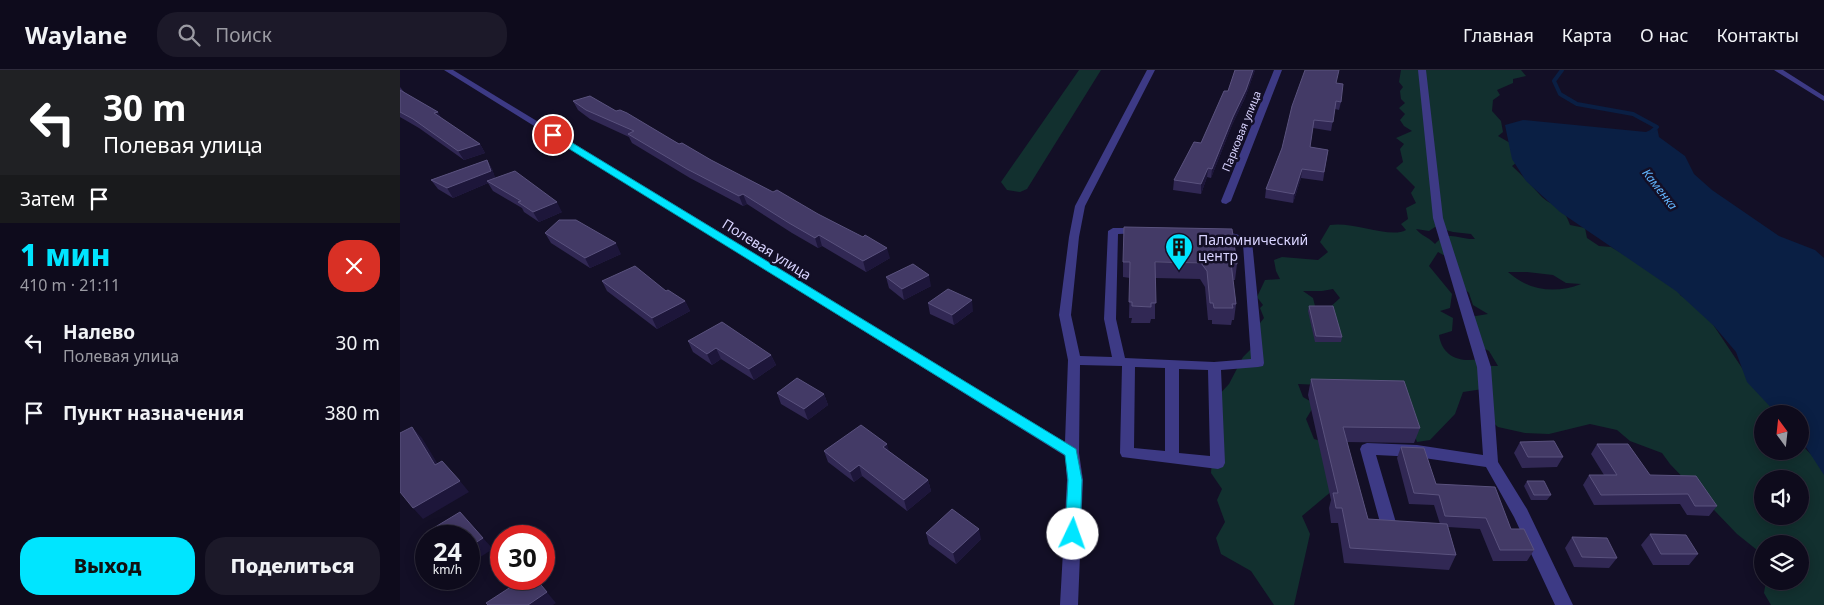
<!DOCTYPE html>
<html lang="ru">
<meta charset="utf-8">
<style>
:root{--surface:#0e0b1c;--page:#1c1929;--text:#f1f3f6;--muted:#9b9ba3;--line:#2e2b3b;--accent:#00e5ff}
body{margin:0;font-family:"Noto Sans",sans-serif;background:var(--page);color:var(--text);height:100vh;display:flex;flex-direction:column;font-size:19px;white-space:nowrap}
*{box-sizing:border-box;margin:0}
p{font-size:16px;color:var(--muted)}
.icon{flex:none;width:28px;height:28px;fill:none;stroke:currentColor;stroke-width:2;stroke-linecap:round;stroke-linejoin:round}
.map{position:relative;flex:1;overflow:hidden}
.panel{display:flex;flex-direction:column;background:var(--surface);width:400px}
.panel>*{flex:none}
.banner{background:#202124;color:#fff;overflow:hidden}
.needle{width:32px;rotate:345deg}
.tools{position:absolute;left:1354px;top:335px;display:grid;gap:10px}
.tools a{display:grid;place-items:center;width:55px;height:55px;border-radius:50%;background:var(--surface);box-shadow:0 2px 12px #0003,0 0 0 1px var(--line);font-size:25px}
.speed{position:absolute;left:15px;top:455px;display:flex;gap:10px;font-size:25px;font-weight:700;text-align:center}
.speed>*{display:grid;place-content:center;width:65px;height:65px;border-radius:50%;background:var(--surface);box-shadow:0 2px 12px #0003,0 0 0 1px var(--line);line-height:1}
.speed small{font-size:12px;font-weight:400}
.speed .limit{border:8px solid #d22;background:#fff;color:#111}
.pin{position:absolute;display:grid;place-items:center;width:42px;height:42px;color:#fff;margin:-21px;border:2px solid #fff;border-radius:50%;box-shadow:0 1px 5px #0007}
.me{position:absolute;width:55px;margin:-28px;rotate:3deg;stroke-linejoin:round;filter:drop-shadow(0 0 4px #0008)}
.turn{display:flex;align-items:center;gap:18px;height:105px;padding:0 20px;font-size:22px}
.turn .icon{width:65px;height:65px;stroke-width:2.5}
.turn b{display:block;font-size:35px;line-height:42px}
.then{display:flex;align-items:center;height:48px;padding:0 20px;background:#0003;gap:10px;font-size:19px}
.round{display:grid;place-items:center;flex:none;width:52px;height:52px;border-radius:20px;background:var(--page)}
.headline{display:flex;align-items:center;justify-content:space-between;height:85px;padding:0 20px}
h1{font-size:30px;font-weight:800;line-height:38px;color:var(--accent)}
.primary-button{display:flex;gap:10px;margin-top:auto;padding:10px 20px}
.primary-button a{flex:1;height:58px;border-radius:20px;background:var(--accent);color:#111;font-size:20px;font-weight:800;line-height:58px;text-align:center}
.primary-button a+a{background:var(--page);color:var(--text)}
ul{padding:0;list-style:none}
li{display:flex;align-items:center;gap:15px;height:70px;padding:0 20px}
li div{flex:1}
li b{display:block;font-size:19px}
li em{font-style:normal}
header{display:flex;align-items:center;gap:30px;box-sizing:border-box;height:70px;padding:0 25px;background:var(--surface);border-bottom:1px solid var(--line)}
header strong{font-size:24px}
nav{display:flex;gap:28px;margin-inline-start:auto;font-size:18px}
.search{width:350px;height:45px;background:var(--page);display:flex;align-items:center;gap:12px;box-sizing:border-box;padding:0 18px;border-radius:20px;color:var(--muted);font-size:19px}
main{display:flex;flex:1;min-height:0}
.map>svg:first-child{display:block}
</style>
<header>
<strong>Waylane</strong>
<div class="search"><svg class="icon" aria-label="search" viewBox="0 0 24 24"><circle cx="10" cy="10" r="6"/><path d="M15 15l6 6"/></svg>Поиск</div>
<nav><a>Главная</a><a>Карта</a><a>О нас</a><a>Контакты</a></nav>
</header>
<main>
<section class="panel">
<div class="banner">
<div class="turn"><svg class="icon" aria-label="left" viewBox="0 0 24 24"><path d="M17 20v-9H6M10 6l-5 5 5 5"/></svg><div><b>30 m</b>Полевая улица</div></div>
<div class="then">Затем<svg class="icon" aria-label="arrive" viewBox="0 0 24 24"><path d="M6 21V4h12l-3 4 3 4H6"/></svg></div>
</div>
<div class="headline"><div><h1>1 мин</h1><p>410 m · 21:11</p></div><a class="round" style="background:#d93025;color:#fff"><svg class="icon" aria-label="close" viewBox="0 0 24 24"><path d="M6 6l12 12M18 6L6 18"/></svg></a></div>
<ul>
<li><svg class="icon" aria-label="left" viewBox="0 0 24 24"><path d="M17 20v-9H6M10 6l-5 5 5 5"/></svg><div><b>Налево</b><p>Полевая улица</p></div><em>30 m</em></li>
<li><svg class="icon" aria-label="arrive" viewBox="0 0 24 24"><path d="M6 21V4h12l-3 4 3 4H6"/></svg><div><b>Пункт назначения</b></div><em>380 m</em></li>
</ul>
<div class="primary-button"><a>Выход</a><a>Поделиться</a></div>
</section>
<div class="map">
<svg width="1424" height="535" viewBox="0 0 1424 535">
<rect width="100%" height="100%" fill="#130f26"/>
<!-- green -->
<path fill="#12302f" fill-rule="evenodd" d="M679 0H701L627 119 620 122 607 120 601 112Z
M1001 0H1121L1126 6 1113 9V13L1097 20 1100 25 1093 30 1092 41 1101 51 1103 62 1098 66 1117 77 1120 90 1112 96C1122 105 1131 115 1140 125 1153 139 1162 131 1170 155L1185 158 1187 168 1199 176 1211 177 1279 217 1280 225 1304 241 1358 322 1381 344H1362V381H1400V373L1424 398V535H1371L1364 523 1366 511H1400V474H1362V484L1337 464 1270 394 1262 383 1230 371 1217 360 1190 354 1149 364 1125 363 1098 357 1081 342 1083 319 1063 322 1055 344 1030 370 1017 372 1010 351 966 317 898 314 903 327 915 334 906 349 914 369 931 374 939 415 902 446 910 464 894 535H874L851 501 821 484 816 468 825 452 817 430 822 419 811 403 816 328 829 314 843 287 856 274V258L864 248 860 238 863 235 857 227 865 210 880 209 876 201 874 190 882 187 918 190 928 182 920 172 930 155C953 151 990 169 1006 160L1001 154 1008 149 1006 138 1016 133 1011 123 1015 117 996 98 1003 92 1000 79 1004 74 996 68 1012 61 1004 56 1000 50 1005 44 999 38 1005 33 1001 29 1000 21 1003 17 999 12ZM1035 157 1053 162 1071 164 1075 169C1058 170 1049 159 1035 174 1029 167 1021 166 1016 159L1029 161ZM1038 182 1056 192 1053 208 1069 223 1073 235 1088 244 1070 247 1076 274 1089 281 1098 296H1088L1079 289C1059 293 1042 286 1039 265L1052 261 1053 248 1040 241 1050 238 1052 224 1029 196ZM1108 202H1127L1153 205 1166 213 1181 214C1156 224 1129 221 1108 202ZM933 219 940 228 926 241 916 240 913 228 903 221H922ZM1362 409H1400V446H1362Z"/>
<!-- water -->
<path fill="#0a1f44" d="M1123 50 1246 62 1257 57 1259 67 1285 86 1294 104 1312 120 1379 166 1415 180 1424 188V405L1400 368V344H1377L1347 312 1336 282 1314 256 1276 221 1160 142 1126 111 1112 89 1105 55Z"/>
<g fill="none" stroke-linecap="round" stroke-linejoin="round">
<!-- stream -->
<path stroke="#0a1f44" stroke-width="4" d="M1162 0 1154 11 1160 24 1177 34 1233 44 1257 57 1252 61"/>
<!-- minor -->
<path fill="#3d3a85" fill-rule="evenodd" d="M44 0H53L665 372 668 290 659 245 669 167 675 136 747 0H755L685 136 679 167 671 245 680 286 712 287 704 249 708 161 713 158H741L745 159 746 161 745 163 718 164 716 249 725 288 814 292 851 289 843 174C833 169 821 173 813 167 823 158 842 165 852 171L864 293 863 296 858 297 821 300 825 393 823 397 818 399 722 387 720 383 722 296 680 295 679 383 683 410 678 535H660L667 410 665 386ZM735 297 765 298V381L734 378ZM779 299 808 300 810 386 779 383Z
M874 0H882L831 131 826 134 822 133 821 131Z
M1018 0H1026L1043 148 1091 297 1098 392 1127 439 1173 535H1155L1114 447 1086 397 1017 387 976 385 997 456 995 461 989 463 983 461 981 456 960 379 962 375 967 373 1017 375 1083 385 1077 297 1033 148Z
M1374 0H1383L1424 26V31Z"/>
</g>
<!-- wall -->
<path fill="#312854" d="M835 0H855L845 28 832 55 811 108 807 107 801 124 773 120 774 110 801 73 828 21Z
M936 13 941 32 939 40 935 39 931 61 913 58 910 77 928 80 923 111 901 108 893 133 865 128 866 119 882 78Z
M0 17 5 23 38 42 41 48 80 74 85 83 64 90 19 58 0 47Z
M173 31 216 41 311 90 490 188 466 202 422 176 418 178 392 163 347 134 343 136 290 108 232 73 229 67 190 49 178 40Z
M87 90 92 99 95 108 162 142 139 152 124 142 122 138 93 121 88 113 53 128 38 119 31 110Z
M145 163 221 184 190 198 151 173Z
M723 192 837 194 835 210H833L836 234 834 250H832L831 255 812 254V250H808L805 217 800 209 755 208V249H751L750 253H731L732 248H729L730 208 723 207Z
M486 207 531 216 504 230 489 218Z
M202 211 266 221 285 231 290 241 257 259 207 221Z
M528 233 573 241 554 255 530 244Z
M909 236 942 267 941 272H915L908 241Z
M288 271 371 285 376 295 354 310 321 289 312 295 293 282Z
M911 309 1020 358 1014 373 947 372 968 449 1040 454 1034 435 1009 434 997 388 1001 377 1036 414 1111 459 1134 480 1127 491H1093L1080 459 1048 457 1056 485 1049 500 944 493 938 453H931L929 438 931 430 908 325Z
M377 323 424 324 428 335 408 350 381 334Z
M1120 372 1163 387 1157 397 1122 398 1114 383Z
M1197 374 1250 405 1317 436 1309 446 1287 445 1280 434 1194 435 1183 415 1189 405H1204L1191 384Z
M424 381H489L528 410 531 421 507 441 462 406 454 412 428 392Z
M1127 411 1151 425 1147 430H1131L1124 416Z
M526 463 581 469 556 494 529 474Z
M1250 464 1298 484 1289 495H1253L1241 475Z
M1172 467 1217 488 1209 498 1174 497 1165 478Z"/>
<!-- shaded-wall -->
<path fill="#1d163a" d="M853 0H855L845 28 832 55 811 108 812 99 833 47Z
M38 42 43 51 34 43Z
M80 74 85 83 64 90 58 81Z
M87 90 92 99 96 110 87 111 88 113 53 128 47 118Z
M808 98 807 107 801 124V114Z
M902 99 901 108 893 133 894 124Z
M343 124 347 134 343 136 339 126Z
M157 132 162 142 139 152 133 142Z
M419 165 422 176 418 178 415 168Z
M216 173 221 184 190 198 185 188Z
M487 178 490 188 466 202 463 191Z
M529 205 531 216 504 230 502 219Z
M572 230 573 241 554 255 552 245Z
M285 231 290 241 257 259 252 248Z
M316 278 321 289 312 295 307 284Z
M371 285 376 295 354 310 349 299Z
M424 324 428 335 408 350 404 339Z
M12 357 22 368 45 406 35 395Z
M487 374 490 385 483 377Z
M459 395 462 406 454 412 450 402Z
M528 410 531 421 507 441 504 430Z
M60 411 69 422 23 449 13 438Z
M579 459 581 469 556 494 553 483Z
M83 468 93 479 69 494V477Z
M136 509 156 533 153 535H128Z"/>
<!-- building -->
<path fill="#433a66" stroke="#5a527e" d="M835 0H853L846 20 833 47 812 99 808 98 801 114 774 110 794 72 801 73 824 21H828Z
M905 0H939L936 13 943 14 941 32 936 31 933 52 914 50 910 77 928 80 924 102 902 99 894 124 866 119 882 78 892 36Z
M0 20 38 42 34 43 80 74 58 81 13 49 0 42Z
M190 26 216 41 220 40 227 43 279 74 282 73 311 90 373 122 377 120 418 144 463 167 465 165 487 178 463 191 419 165 415 168 389 153 343 124 339 126 287 99 228 64 234 61 186 40 173 31Z
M87 90 91 101 47 118 31 110Z
M115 101 157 132 133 142 118 132 121 131 87 111Z
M159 150H176L216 173 185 188 145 163Z
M724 157 832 159 837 194 831 193 836 234H832L833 238H814L813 233H810L807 201 801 193 755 192 756 233H751V237L732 236V232H729L730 192H723Z
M513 194 529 205 502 219 486 207Z
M235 196 266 221 268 220 285 231 252 248 202 211Z
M548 219 572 230 552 245 528 233Z
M909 236H933L942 267 916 266Z
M322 252 371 285 349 299 316 278 307 284 288 271Z
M397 308 424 324 404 339 377 323Z
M911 309 1004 311 1020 358 943 357 968 449 1047 454 1056 485 950 478 942 438H936L933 423H938Z
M461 355 487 374 483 377 528 410 504 430 459 395 450 402 424 381Z
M12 357 35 395 42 391 60 411 13 438 0 422V363Z
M1154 371 1163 387H1128L1120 372Z
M1197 374H1228L1250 405 1296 406 1317 436H1295L1288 424 1201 425 1189 405H1217Z
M1001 377 1024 378 1036 414 1095 417 1111 459H1124L1134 480H1100L1086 448 1045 446 1039 425 1014 423Z
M1127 411H1144L1151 425H1134Z
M552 439 579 459 553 483 526 463Z
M60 442 83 468 69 477V466H30L27 462Z
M1250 464 1286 465 1298 484H1261Z
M1172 467 1207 468 1217 488 1182 487Z
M123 509H136L147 522 128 535H88L86 533Z"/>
<!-- route -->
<path fill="#00e5ff" stroke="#0095a6" d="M150 63H156L676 379 682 410 680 464 678 468 673 470 667 468 665 464 668 410 665 385 150 67Z"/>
<!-- icons -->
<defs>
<g id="building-pin" transform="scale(1.4375)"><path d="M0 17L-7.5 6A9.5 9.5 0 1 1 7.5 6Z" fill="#00e5ff" stroke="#130f26"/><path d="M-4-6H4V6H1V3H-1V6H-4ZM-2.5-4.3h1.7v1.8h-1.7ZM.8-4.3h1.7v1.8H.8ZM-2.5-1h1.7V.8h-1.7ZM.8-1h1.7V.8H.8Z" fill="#111"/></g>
</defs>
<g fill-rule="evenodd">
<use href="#building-pin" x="779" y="177"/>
</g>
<g text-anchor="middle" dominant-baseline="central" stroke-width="5" stroke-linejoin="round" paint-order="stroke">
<!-- far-street labels -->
<g font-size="11" fill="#d9d4ff" stroke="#130f26">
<text transform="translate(841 61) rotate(-68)">Парковая улица</text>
</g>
<!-- far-water labels -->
<g font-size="12" font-style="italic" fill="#62b6ff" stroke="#130f26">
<text transform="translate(1260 119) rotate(52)">Каменка</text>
</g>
<!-- poi labels -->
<g font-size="14" fill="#d9d4ff" stroke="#130f26" text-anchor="start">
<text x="798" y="169">Паломнический<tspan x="798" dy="16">центр</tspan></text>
</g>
<!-- street labels -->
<g font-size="14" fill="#d9d4ff" stroke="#130f26">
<text transform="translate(367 179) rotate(32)">Полевая улица</text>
</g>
</g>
</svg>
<div class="tools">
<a><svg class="needle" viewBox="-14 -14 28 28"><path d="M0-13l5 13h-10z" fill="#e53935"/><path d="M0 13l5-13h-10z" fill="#9b9ba3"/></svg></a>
<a><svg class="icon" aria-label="sound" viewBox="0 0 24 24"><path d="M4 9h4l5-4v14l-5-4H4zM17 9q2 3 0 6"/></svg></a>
<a><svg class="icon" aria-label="layers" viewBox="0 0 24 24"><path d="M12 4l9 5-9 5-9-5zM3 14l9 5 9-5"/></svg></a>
</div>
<div class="speed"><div>24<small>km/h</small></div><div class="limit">30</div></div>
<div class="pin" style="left:153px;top:65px;background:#d93025"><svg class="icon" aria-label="arrive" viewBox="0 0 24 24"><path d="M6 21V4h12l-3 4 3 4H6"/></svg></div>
<svg class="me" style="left:673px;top:464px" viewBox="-20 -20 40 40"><circle r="19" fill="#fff"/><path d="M0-13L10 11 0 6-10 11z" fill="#00e5ff"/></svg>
</div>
</main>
